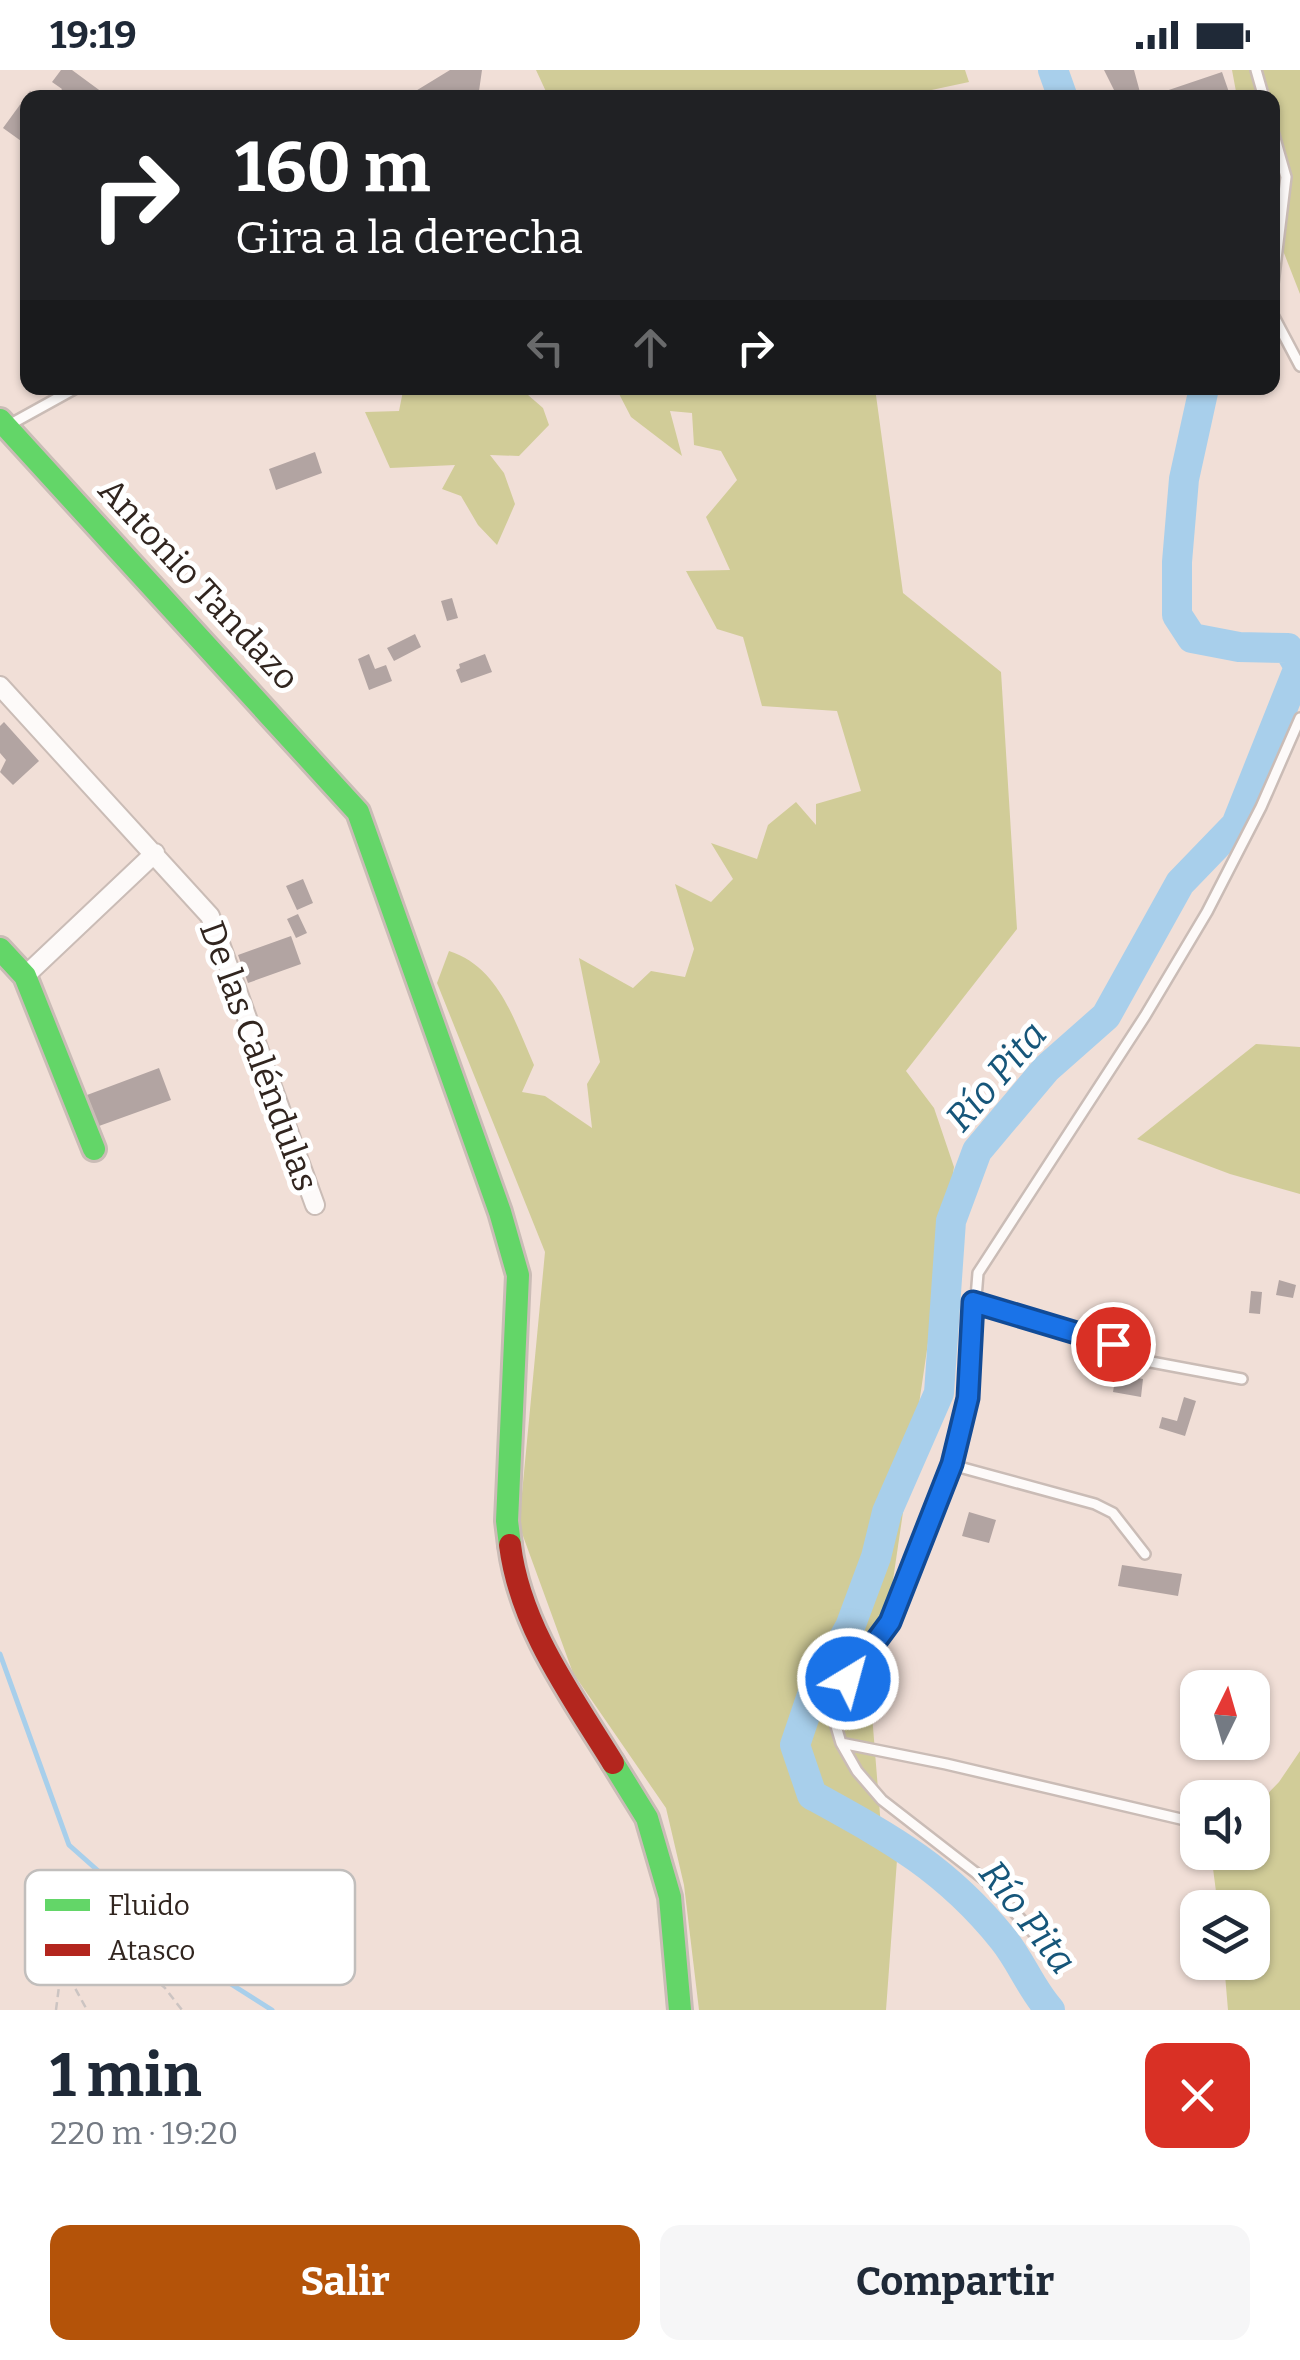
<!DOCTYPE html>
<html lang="es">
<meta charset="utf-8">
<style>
:root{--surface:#fff;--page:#f6f6f7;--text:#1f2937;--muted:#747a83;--accent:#b45309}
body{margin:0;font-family:Bitter,serif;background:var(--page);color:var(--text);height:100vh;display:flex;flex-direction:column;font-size:38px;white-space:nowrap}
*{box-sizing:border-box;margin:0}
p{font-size:32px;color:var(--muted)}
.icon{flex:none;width:55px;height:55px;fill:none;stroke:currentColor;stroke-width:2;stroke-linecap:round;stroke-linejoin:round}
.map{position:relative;height:1940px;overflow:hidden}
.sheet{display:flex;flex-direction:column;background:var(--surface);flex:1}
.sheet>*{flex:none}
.guide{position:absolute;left:20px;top:20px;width:1260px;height:305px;border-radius:20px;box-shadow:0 2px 8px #0004;background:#202124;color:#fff;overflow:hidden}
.needle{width:65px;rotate:5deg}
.controls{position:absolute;left:1180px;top:1600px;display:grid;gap:20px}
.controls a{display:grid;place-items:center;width:90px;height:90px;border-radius:20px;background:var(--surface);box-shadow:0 2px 8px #0004;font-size:50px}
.pin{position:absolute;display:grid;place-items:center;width:85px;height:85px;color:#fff;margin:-42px;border:5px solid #fff;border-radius:50%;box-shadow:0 2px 10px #0007}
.me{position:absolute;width:110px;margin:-55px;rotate:37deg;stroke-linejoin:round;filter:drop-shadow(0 0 8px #0008)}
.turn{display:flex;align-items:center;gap:35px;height:210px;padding:0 50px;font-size:45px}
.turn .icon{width:130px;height:130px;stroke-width:2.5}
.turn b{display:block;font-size:70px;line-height:85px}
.lanes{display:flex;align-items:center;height:95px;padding:0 50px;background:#0003;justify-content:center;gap:50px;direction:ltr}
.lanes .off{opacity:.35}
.round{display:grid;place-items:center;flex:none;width:105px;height:105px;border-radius:20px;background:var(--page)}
.overview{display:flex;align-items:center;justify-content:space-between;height:170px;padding:0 50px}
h1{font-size:60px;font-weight:700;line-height:75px}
.primary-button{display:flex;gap:20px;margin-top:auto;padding:20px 50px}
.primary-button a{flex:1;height:115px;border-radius:20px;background:var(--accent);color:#fff;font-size:40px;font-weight:700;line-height:115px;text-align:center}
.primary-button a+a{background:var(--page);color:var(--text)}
.status{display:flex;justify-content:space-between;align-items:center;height:70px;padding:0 50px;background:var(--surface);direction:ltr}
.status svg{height:28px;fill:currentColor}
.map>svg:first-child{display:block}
</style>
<div class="status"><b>19:19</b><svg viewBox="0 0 49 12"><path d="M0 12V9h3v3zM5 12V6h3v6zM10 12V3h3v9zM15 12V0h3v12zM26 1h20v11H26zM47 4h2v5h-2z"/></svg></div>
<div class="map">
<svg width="1300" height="1940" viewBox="0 0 1300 1940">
<rect width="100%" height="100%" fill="#f1dfd7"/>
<!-- forest -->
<path fill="#d1cc98" d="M536 0H965L969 12 894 28H549Z
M1232 0H1300V224L1273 155 1272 28 1237 27Z
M414 318H520L543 338 549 355 519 386 490 385 504 403 515 434 497 475 478 455 461 426 442 419 455 395 390 398 365 342 399 341 403 321Z
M616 318H875L903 523 1001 602 1017 859 906 1001 934 1038 954 1097 884 1571 869 1607 881 1757 897 1790 886 1940H699L684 1815 666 1738 573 1603 519 1455 545 1182 437 913 449 881C499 897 514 950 534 995L522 1022 545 1026 592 1058 587 1014 600 992 579 888 633 918 651 901 685 907 694 879 675 814 711 832 733 809 711 773 757 789 768 755 796 732 816 755V734L861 721 837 641 762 636 743 567 717 559 686 501 730 500 706 447 737 410 721 381 694 375 692 343 670 341 682 386 631 347Z
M1256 974 1300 977V1124L1230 1104 1137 1069Z
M1300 1681V1940H1228L1224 1893 1252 1892V1838L1218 1837 1211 1783 1252 1782 1253 1739 1279 1712Z"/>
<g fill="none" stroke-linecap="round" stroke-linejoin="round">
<!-- stream -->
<path stroke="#a8cfeb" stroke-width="5" d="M0 1584 69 1775 212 1902 272 1940"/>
<!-- river -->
<path stroke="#a8cfeb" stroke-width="30" d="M1053 0 1063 28
M1050 1940C1031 1919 1021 1891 1003 1869 946 1798 890 1768 812 1725L795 1675 813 1622 850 1557 876 1487 887 1442 939 1323 951 1151 977 1081 1046 999 1106 946 1180 813 1236 755 1299 597 1288 578 1239 577 1192 568 1177 545V492L1184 409 1204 318"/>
</g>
<!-- building -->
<path fill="#b2a4a2" d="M61 0H72L110 28H56L62 19 52 12Z
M450 0H482L478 28H416L414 22Z
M1104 0H1134L1141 26 1118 28Z
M1222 2 1231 28H1148V27Z
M30 21 39 28H28V76L3 58Z
M315 382 322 403 276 420 269 399Z
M452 528 458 548 447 551 441 531Z
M415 564 421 577 394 591 387 578Z
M369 584 375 599 386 595 392 611 369 620 358 589Z
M485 584 492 602 461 613 456 600 460 598 459 594Z
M4 652 39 691 13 715 0 702 6 690 0 683V656Z
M303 809 313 833 297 840 286 816Z
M298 844 307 863 296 868 287 849Z
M291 866 301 894 248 913 238 885Z
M159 998 171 1030 99 1056 87 1025Z
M1279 1210 1296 1215 1293 1228 1276 1225Z
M1251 1221 1262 1222 1260 1244 1249 1243Z
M1116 1304 1143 1309 1141 1327 1113 1322Z
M1184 1327 1196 1331 1185 1366 1159 1358 1162 1347 1177 1351Z
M969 1442 996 1450 989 1473 962 1466Z
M1122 1495 1182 1504 1178 1526 1118 1516Z"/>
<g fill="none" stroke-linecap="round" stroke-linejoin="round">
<!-- lane casing -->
<g stroke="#cabcb6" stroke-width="14">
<path id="lane" d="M1256 0 1264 28
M1272 58 1286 107 1272 222
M1272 243 1300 296
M9 355 76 318
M973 1232 1077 1261 1151 1292 1242 1309
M952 1395 1095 1434 1113 1443 1145 1484
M841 1673 946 1694 1198 1753
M1049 1880 985 1810 882 1730 857 1701 841 1673 836 1656 837 1635 849 1609 890 1552 952 1395 968 1328 978 1203 1145 946 1207 842 1261 737 1300 648"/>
</g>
<!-- street casing -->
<g stroke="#cabcb6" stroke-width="22">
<path id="street" d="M0 616 210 846 315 1135
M25 906 155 783"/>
</g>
<!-- fast casing -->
<g stroke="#cabcb6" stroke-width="28">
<path id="fast" d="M0 350 358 742 500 1142 518 1205 507 1451 510 1475
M0 879 25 906 94 1079
M613 1693 647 1748 670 1827 680 1940"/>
</g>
<!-- jam casing -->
<g stroke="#cabcb6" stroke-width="28">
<path id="jam" d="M510 1475C520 1556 571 1625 613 1693"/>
</g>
<!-- path -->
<path stroke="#ccc4c2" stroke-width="2.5" stroke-dasharray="8 5" stroke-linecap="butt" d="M63 1896 87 1940
M56 1940 65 1869 73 1849 85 1845 92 1857 165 1918 182 1940"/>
<!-- lane -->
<use href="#lane" stroke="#fdfaf9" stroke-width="9"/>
<!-- street -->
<use href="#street" stroke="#fdfaf9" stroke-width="18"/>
<!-- fast -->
<use href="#fast" stroke="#63d668" stroke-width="22"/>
<!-- jam -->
<use href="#jam" stroke="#b3261e" stroke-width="22"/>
</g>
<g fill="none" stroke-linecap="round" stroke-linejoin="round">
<!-- route casing -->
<g stroke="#114b97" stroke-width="25">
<path id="route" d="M848 1609 890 1552 952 1394 968 1328 973 1232 1113 1274"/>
</g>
<!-- route -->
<use href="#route" stroke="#1a73e8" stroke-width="18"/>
</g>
<g text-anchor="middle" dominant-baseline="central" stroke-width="10" stroke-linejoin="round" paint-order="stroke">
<!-- street labels -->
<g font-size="35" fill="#31251f" stroke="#fff">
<text transform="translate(199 514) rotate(47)">Antonio Tandazo</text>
<text transform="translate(259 986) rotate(70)">De las Caléndulas</text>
</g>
<!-- water labels -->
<g font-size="38" font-style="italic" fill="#16567a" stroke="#fff">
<text transform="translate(996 1006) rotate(-49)">Río Pita</text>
<text transform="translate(1028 1847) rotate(52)">Río Pita</text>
</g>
</g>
<!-- legend -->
<rect x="25" y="1800" width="330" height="115" rx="15" fill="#fff" stroke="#c1bebc" stroke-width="2.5"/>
<rect x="45" y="1829" width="45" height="12" fill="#63d668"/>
<rect x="45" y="1874" width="45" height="12" fill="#b3261e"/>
<g font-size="28" fill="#31251f">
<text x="108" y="1845">Fluido</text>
<text x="108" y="1890">Atasco</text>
</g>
</svg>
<div class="controls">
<a><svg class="needle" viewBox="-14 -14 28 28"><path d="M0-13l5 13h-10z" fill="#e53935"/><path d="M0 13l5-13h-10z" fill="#747a83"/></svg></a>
<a><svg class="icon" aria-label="sound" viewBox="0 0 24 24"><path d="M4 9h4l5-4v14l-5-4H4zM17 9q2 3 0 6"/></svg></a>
<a><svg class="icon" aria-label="layers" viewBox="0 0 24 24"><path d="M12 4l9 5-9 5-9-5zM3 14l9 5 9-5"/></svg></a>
</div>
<div class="pin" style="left:1113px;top:1274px;background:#d93025"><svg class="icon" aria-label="arrive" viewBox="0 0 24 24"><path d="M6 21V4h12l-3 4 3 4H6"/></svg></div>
<svg class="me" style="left:848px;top:1609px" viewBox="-20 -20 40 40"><circle r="17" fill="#1a73e8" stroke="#fff" stroke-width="3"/><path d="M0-11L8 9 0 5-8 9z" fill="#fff"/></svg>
<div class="guide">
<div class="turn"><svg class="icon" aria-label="right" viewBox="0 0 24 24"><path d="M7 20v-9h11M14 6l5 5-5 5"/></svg><div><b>160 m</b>Gira a la derecha</div></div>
<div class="lanes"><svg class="icon off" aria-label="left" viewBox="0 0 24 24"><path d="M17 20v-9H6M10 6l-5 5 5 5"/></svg><svg class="icon off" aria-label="ahead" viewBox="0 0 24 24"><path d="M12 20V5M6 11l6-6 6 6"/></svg><svg class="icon" aria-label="right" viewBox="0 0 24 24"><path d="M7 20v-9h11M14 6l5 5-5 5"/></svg></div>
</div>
</div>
<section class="sheet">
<div class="overview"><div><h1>1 min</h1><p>220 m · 19:20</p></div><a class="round" style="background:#d93025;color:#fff"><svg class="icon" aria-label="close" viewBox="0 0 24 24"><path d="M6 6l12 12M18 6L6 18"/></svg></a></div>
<div class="primary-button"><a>Salir</a><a>Compartir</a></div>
</section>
